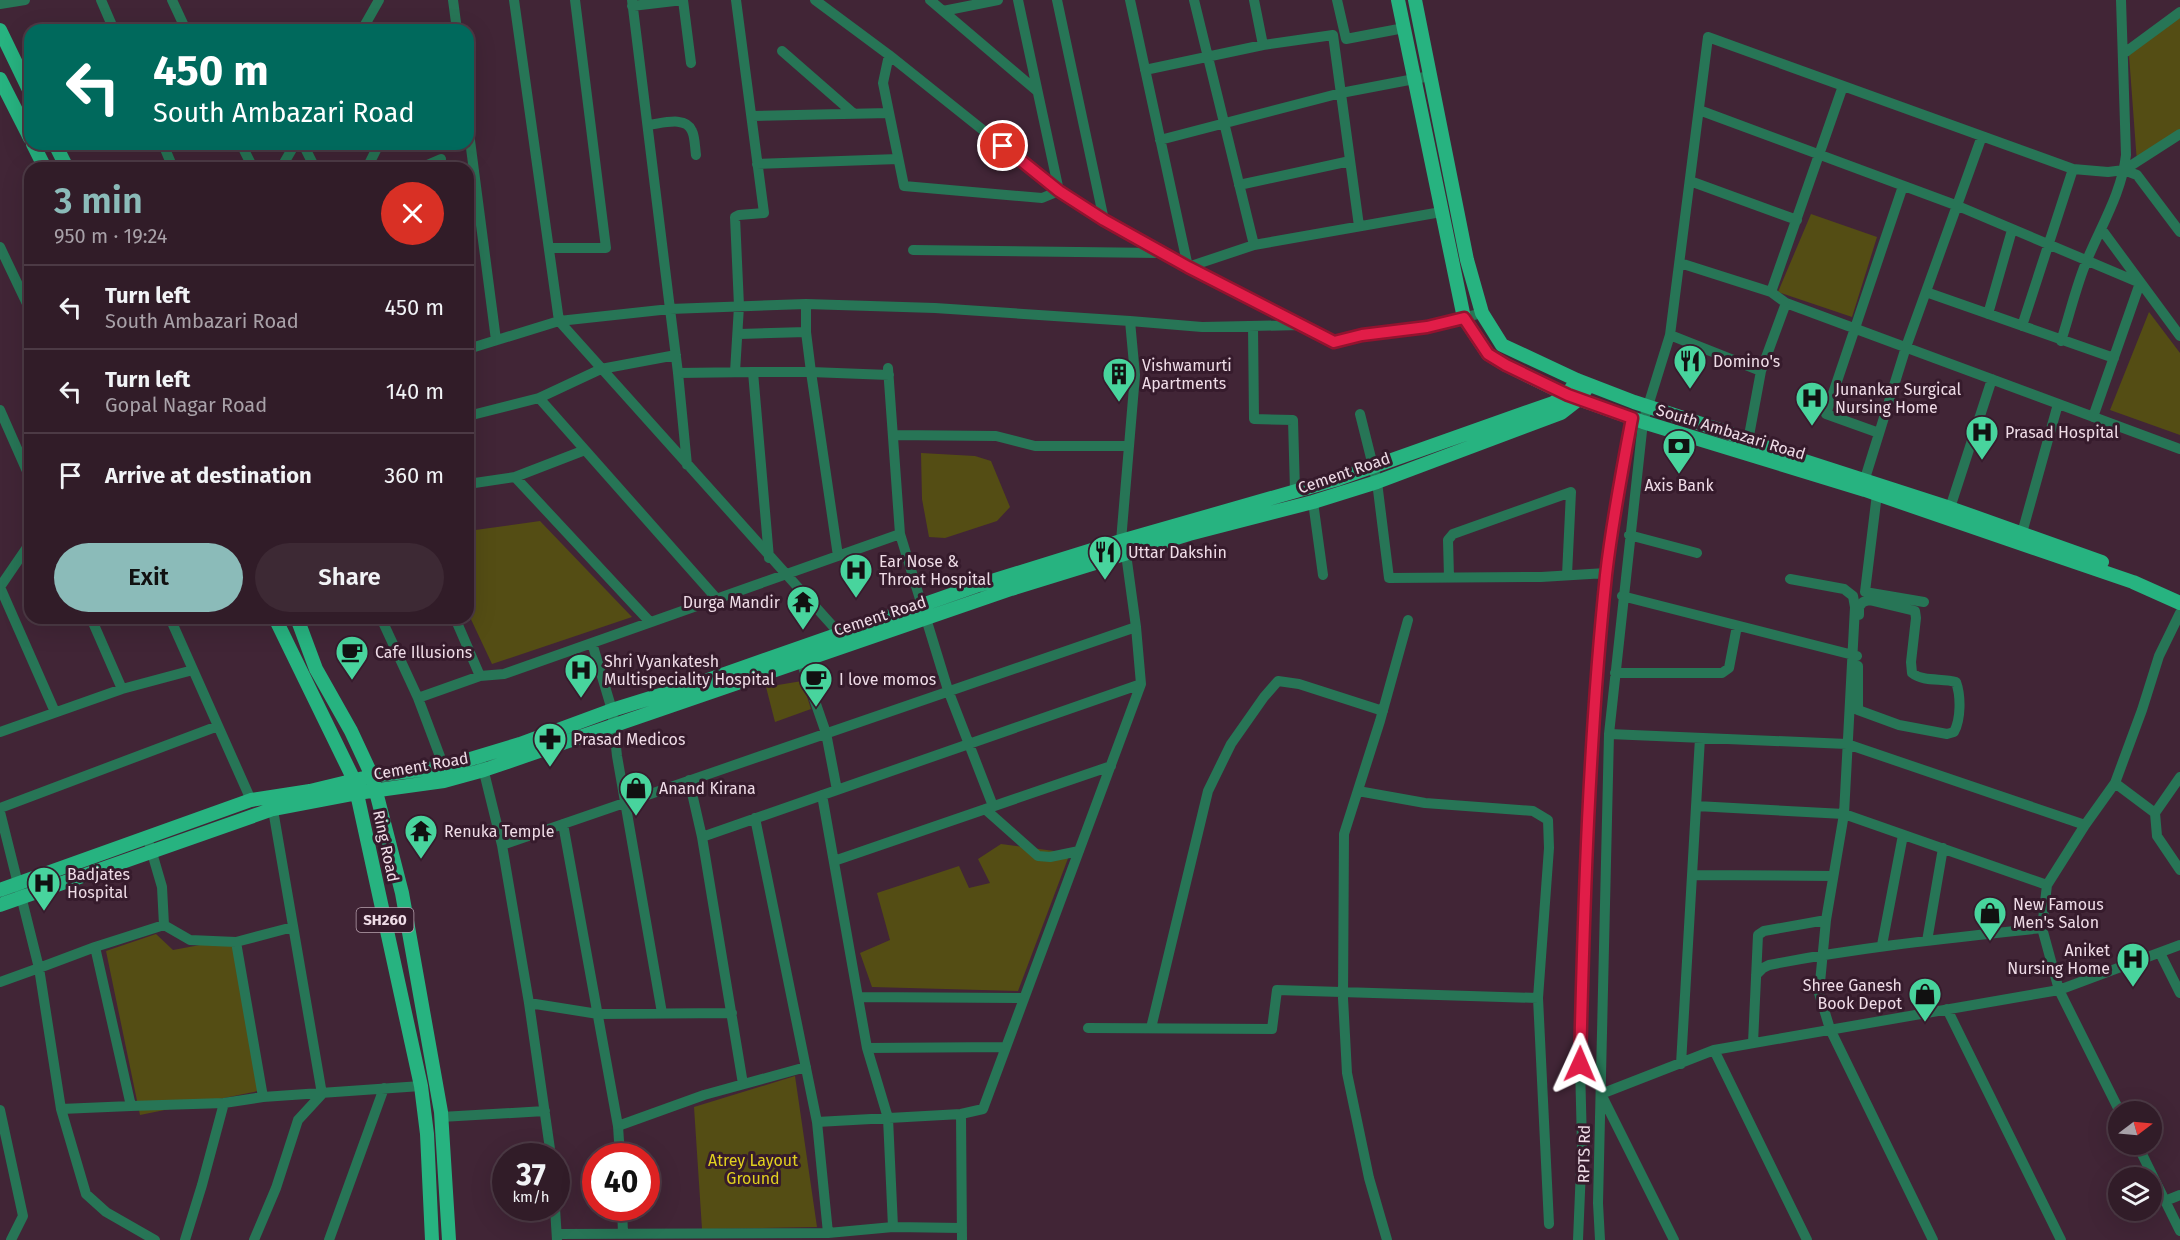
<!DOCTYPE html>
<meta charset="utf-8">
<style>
:root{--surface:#311c28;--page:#3d2934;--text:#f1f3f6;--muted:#a8a1a8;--line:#4c3a45;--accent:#8bbbb9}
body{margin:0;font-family:"Fira Sans",sans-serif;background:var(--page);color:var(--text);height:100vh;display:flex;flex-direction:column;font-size:22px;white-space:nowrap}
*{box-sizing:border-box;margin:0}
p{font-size:20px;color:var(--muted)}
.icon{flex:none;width:33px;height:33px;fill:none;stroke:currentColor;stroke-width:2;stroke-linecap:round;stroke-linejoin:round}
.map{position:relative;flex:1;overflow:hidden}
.sheet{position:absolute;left:24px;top:162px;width:450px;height:462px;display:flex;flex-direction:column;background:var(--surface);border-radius:18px;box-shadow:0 6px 24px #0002,0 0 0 2px var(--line)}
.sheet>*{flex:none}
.top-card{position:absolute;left:24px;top:24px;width:450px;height:126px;border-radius:18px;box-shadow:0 6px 24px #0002,0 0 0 2px var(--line);background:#00695c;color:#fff;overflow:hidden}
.needle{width:39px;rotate:74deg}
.fabs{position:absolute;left:2108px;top:1101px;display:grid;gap:12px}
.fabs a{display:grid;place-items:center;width:54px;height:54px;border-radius:50%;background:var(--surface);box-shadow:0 6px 24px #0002,0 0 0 2px var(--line);font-size:30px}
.speed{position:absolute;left:492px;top:1143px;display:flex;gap:12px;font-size:30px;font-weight:700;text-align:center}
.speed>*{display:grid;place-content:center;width:78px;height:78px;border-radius:50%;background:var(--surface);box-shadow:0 6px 24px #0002,0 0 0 2px var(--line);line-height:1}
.speed small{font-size:15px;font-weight:400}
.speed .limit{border:9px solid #d22;background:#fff;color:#111}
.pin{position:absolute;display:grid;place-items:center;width:51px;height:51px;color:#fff;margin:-26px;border:3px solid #fff;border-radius:50%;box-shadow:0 2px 6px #0007}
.me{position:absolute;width:66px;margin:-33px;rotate:1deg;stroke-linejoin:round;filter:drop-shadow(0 0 4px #0008)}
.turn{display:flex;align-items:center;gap:21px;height:126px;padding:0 30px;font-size:27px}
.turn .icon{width:78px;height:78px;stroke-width:2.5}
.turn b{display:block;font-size:42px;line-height:51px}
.round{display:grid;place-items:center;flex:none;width:63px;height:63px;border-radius:32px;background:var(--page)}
.headline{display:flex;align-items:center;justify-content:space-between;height:102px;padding:0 30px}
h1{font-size:36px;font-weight:600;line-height:45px;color:var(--accent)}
.primary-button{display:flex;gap:12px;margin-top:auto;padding:12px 30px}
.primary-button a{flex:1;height:69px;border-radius:36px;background:var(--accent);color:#111;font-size:24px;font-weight:600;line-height:69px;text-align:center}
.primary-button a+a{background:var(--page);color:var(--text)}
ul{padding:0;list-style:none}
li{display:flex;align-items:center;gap:18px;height:84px;padding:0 30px;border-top:2px solid var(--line)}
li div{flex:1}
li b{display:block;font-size:22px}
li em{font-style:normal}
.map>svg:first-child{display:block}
</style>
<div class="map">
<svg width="2180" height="1240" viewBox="0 0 2180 1240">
<rect width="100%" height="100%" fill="#412536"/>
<!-- green -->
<path fill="#544d14" d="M2180 17V131L2137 163 2129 55Z
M1811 214 1877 237 1852 317 1778 292Z
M2149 312 2180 353V435L2110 410Z
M921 453 975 456 991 461 1010 507 997 521 945 538 929 537 922 499Z
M540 521 632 617 492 664 468 613V531Z
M802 681 811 709 775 722 766 687Z
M1001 844 1070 853 1018 991 872 987 860 953 890 940 877 893 959 866 969 888 990 883 978 859Z
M156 934 173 950 227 940 232 937 263 1090 140 1115 106 951Z
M795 1076 817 1227 702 1229 694 1107Z"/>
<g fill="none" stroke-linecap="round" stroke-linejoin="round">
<!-- minor -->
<path stroke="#277556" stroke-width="10" d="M101 0 114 30
M172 0 186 30
M453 0 457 30
M514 0 559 321 839 633
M683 0 691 63
M815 0 889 55 1059 191 1104 220 1188 267 1333 342 1362 335 1427 327 1482 313
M930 0 1037 91
M1057 0 1104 220
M1130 0 1188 267 1254 245 1441 212
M1194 0 1254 245
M1254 0 1263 45
M1337 0 1346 39 1404 28
M0 4 25 0
M632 6 683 0
M943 11 998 0
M362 30 379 0
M782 51 853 113
M2123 54 2180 12
M889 55 883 83 904 186 1042 198 1059 191 1018 0
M1145 70 1263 45 1333 35 1359 226
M1699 110 1958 206 2140 283 2093 417
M752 116 889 113
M468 125 496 340
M648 125C660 124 686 115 692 131 695 137 695 148 696 155
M1160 140 1341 93 1430 76
M163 144 173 168
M241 144 253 168
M303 144 315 168
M757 164 898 159
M281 168 295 144
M367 168 379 144
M420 168 441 159
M2124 170 2180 134
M1690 181 1797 220
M1239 185 1350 161
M2102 230 2180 336
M0 247 30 310
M549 248H606L575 0
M913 250 1159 253
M1680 263 1771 292 1786 303 2180 449
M1771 292 1843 86
M1926 292 2114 358
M806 304V332L811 372 889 375
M1988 314 2012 230
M1253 326 1254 419 1293 420 1295 491
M2022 326 2073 169
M739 334 806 332
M1670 335 1761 371
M2061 341C2070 314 2076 286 2087 260 2101 226 2122 192 2126 155L2121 0
M468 349 559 321 670 309 632 0
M888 368 900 534 948 690 993 806
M735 372 739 306 735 217 739 215 764 213 736 0
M753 372H811L838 556
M678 373 687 465
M539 398 717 599
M0 410 30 478
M1360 414 1377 482 1389 578 1541 577 1606 573
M468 416 539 398 601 369 676 355
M1879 433 1826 414 1903 186
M893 435 996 436 1035 446H1129
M1748 441 1761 371 1786 303
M515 477 650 622
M468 484 515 477 585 450
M1862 488 1906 347 1982 136
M1877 494 1865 592 1924 602
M1313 502 1323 575
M1950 508 1992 379
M2022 533 2058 404
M1629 535 1697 553
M769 558 753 372 678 373 670 309 806 304 935 308 1130 321
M1449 577 1448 540 1453 534 1571 492 1567 575
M1790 579 1844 589 1853 596 1855 607 1844 814 1826 920 1819 993 1830 1029 1933 1240
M0 587 55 712
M0 587 30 543
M1622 596 1857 656
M91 618 122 689
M170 618 251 800
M381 618 418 698 444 767
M455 618 480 676
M592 643 612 710 617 756 662 1013
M801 661 826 733 837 790
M1858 666V710L1899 725 1947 734 1954 732C1961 719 1961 696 1956 682 1942 678 1923 682 1912 673L1911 662 1916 618 1915 611 1869 600 1863 602 1859 607V615
M1615 673H1722L1729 668 1737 626
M418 698 480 676 504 674 900 534
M0 732 122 689 193 670
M1609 734 1847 744 2085 825
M482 764 502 845 529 1003 551 1156
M2180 777 2155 813 2157 836 2180 870
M689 780 702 837 743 1084
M2115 783 2155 813
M1358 791 1425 803 1533 811 1548 820 1549 848 1538 998 1549 1224
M822 795 867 1048 888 1118 893 1227
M1696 806 1844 814 2047 885
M0 808 218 726
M985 809 1038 856 1050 857 1079 851
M0 812 39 968 0 982
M755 818 817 1122 828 1233
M563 824 618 1126 620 1156
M702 837 1141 684
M502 845 1136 627
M834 861 1111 766
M1692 875 1833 876
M164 925 190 940 236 942 293 927
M1927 941 1943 848
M236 942 263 1097
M1882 945 1903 835
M95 947 131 1106 61 1109 39 968Z
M95 947 164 925 162 887 150 846
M2160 953 2180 993
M1756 975 1763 968 1769 965C1860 947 1951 938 2042 928
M858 997 1024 998
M529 1003 598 1014 732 1013
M1947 1009 2061 1240
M1088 1028 1272 1029 1277 990 1538 998
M1151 1028 1208 791 1231 744 1264 697 1278 681 1299 684 1383 711
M1753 1043 1758 935 1764 931 1826 920
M867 1048 1006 1047
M1714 1050 1807 1240
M1681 1064 1700 738
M131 1106 224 1103
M61 1109 86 1194 106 1212 155 1240
M0 1110 23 1216 11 1240
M2120 1112 2059 990 2042 928 2047 885 2085 825 2115 783 2142 710 2159 656 2180 613
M961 1114 962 1240
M441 1117 545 1111
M817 1122 961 1114 983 1109 1141 684 1136 627 1126 554 1121 541 1135 375 1130 321 1202 327 1301 325
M618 1126 704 1095 806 1067
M2137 1144 2180 1231
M2165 1201 2180 1195
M555 1208 557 1240
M622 1208 623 1233
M557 1234 828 1233 893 1227 962 1228
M185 1240 202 1185 224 1103 263 1097 421 1086
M254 1240 276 1188 298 1120 322 1094 272 804
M329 1240 384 1088
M1387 1240 1369 1178 1347 1073 1343 998 1344 834 1380 721 1408 620
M1578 1240 1582 1145 1580 1064 1587 813 1606 573 1631 418
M1600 1240 1598 1203 1609 734 1643 422 1670 335 1708 37 2073 169 2108 172 2124 170 2137 175 2180 232
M1674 1240 1601 1094 1714 1050 2059 990 2180 945"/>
<!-- major -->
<path stroke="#27b380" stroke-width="14" d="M1398 0 1464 318 1488 354 1506 365 1567 395 1643 422 1865 490 2133 582 2180 603
M1415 0 1467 260 1482 313 1502 345 1577 380 1634 402 1723 431 1795 458 1950 508 2102 562
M0 30 30 92
M0 79 30 138
M33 144 45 168
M55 144 67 168
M275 618 354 780 421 1086 427 1134 432 1240
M297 618 316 669 351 731 372 776 402 893 441 1112 449 1240
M0 890 251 800 310 791 372 776 444 767 520 744 612 710 699 683 979 585 1121 541 1338 479 1553 403 1567 395 1577 380
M0 905 273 809 357 793 444 781 484 770 1011 589 1189 534 1313 502 1377 482 1561 413 1579 399 1589 385"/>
</g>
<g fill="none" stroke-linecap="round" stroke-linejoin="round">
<!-- route casing -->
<g stroke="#92132f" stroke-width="15">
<path id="route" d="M1003 146 1059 191 1104 220 1188 267 1334 342 1362 335 1427 327 1464 318 1488 354 1506 365 1568 395 1632 418C1622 470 1612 522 1606 575 1589 737 1584 900 1580 1064"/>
</g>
<!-- route -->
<use href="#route" stroke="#e11d48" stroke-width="10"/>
</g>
<!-- icons -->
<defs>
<g id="restaurant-pin" transform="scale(1.725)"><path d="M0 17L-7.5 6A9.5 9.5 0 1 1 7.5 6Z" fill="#48d49d" stroke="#361b2c"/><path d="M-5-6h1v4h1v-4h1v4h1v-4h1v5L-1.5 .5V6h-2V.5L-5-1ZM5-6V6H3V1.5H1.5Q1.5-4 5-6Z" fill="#111"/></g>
<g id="building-pin" transform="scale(1.725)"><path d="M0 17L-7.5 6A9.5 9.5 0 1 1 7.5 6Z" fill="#48d49d" stroke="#361b2c"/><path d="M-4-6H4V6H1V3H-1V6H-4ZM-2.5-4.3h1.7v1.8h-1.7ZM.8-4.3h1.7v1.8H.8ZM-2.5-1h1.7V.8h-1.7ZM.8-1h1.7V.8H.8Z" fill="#111"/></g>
<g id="hospital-pin" transform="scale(1.725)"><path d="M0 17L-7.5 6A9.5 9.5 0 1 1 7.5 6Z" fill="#48d49d" stroke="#361b2c"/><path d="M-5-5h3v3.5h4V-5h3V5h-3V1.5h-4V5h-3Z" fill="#111"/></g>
<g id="bank-pin" transform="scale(1.725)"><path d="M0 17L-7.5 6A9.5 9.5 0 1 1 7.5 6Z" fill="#48d49d" stroke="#361b2c"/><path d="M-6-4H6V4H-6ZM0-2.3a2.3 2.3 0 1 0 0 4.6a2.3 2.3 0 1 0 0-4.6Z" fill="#111"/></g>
<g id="temple-pin" transform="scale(1.725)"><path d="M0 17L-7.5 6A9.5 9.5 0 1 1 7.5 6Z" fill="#48d49d" stroke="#361b2c"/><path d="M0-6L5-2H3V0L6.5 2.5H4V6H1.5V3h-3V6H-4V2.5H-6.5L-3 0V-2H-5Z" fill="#111"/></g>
<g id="cafe-pin" transform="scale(1.725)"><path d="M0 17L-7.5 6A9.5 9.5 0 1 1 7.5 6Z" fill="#48d49d" stroke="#361b2c"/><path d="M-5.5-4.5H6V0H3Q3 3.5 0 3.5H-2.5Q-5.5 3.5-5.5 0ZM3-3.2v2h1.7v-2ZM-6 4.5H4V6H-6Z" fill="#111"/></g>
<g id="pharmacy-pin" transform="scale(1.725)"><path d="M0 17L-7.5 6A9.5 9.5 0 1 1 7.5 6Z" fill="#48d49d" stroke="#361b2c"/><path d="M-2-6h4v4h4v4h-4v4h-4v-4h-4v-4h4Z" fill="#111"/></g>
<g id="shop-pin" transform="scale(1.725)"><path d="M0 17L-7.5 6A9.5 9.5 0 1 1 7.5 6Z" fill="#48d49d" stroke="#361b2c"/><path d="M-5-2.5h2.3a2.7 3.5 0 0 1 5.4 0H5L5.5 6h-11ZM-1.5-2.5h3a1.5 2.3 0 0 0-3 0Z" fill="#111"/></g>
</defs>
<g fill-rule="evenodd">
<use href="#restaurant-pin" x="1690" y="361"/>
<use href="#building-pin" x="1119" y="374"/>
<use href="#hospital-pin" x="1812" y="398"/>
<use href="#hospital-pin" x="1982" y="432"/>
<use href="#bank-pin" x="1679" y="446"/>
<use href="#restaurant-pin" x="1105" y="552"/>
<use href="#hospital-pin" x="856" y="570"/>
<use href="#temple-pin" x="803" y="602"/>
<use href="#cafe-pin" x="352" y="652"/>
<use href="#hospital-pin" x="581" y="670"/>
<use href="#cafe-pin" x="816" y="679"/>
<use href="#pharmacy-pin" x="550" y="739"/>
<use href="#shop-pin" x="636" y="788"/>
<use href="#temple-pin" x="421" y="831"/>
<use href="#hospital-pin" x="44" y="883"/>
<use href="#shop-pin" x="1990" y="913"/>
<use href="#hospital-pin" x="2133" y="959"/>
<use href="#shop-pin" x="1925" y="994"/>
</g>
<g text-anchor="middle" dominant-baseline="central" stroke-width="6" stroke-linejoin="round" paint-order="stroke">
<!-- shield labels -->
<rect fill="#361b2c" stroke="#b8a2af" stroke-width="1.5" x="356.5" y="908" width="57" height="24" rx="4.5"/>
<g font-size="15" font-weight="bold" fill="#efdce7">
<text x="385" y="920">SH260</text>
</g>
<!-- poi labels -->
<g font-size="16" fill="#efdce7" stroke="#361b2c" text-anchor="start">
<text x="1713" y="361">Domino's</text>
<text x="1142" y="365">Vishwamurti<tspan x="1142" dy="18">Apartments</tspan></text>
<text x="1835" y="389">Junankar Surgical<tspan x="1835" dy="18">Nursing Home</tspan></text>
<text x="2005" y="432">Prasad Hospital</text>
<text x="1679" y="485" text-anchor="middle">Axis Bank</text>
<text x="1128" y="552">Uttar Dakshin</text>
<text x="879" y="561">Ear Nose &amp;<tspan x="879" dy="18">Throat Hospital</tspan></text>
<text x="780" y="602" text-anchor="end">Durga Mandir</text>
<text x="375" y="652">Cafe Illusions</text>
<text x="604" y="661">Shri Vyankatesh<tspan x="604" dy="18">Multispeciality Hospital</tspan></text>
<text x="839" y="679">I love momos</text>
<text x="573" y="739">Prasad Medicos</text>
<text x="659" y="788">Anand Kirana</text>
<text x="444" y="831">Renuka Temple</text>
<text x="67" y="874">Badjates<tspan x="67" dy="18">Hospital</tspan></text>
<text x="2013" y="904">New Famous<tspan x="2013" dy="18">Men's Salon</tspan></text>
<text x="2110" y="950" text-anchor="end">Aniket<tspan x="2110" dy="18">Nursing Home</tspan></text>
<text x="1902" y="985" text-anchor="end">Shree Ganesh<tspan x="1902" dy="18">Book Depot</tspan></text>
</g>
<!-- street labels -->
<g font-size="16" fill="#efdce7" stroke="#361b2c">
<text transform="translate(1731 432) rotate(17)">South Ambazari Road</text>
<text transform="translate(1344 473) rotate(-19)">Cement Road</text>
<text transform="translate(880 616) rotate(-18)">Cement Road</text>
<text transform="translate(421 766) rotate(-10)">Cement Road</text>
<text transform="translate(386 846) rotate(78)">Ring Road</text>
<text transform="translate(1584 1154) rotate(-89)">RPTS Rd</text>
</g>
<!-- park labels -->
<g font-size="16" fill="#e1d01f" stroke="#361b2c">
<text x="753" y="1160">Atrey Layout<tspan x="753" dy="18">Ground</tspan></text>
</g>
</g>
</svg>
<div class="fabs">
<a><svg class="needle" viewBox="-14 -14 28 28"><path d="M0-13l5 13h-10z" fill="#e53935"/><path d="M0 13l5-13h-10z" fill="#a8a1a8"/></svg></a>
<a><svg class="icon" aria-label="layers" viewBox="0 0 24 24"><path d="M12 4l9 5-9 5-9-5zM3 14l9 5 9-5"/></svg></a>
</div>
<div class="speed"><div>37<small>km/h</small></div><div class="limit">40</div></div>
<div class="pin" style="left:1003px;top:146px;background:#d93025"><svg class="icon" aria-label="arrive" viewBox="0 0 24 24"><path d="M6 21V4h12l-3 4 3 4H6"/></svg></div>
<svg class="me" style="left:1580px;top:1064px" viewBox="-20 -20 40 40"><path d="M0-17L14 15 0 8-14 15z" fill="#e11d48" stroke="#fff" stroke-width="4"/></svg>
<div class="top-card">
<div class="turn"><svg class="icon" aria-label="left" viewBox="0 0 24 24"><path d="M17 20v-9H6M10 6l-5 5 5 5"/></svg><div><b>450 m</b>South Ambazari Road</div></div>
</div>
<section class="sheet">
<div class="headline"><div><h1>3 min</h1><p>950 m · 19:24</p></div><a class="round" style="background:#d93025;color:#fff"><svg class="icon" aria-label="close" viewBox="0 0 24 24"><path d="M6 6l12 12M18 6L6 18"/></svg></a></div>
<ul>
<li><svg class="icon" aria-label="left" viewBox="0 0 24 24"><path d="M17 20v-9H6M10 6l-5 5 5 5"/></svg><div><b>Turn left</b><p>South Ambazari Road</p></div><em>450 m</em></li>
<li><svg class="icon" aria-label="left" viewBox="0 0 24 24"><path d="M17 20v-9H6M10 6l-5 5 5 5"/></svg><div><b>Turn left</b><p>Gopal Nagar Road</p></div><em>140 m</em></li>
<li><svg class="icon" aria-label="arrive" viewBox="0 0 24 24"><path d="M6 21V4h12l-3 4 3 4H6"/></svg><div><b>Arrive at destination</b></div><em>360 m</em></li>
</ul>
<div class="primary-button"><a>Exit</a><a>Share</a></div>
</section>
</div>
